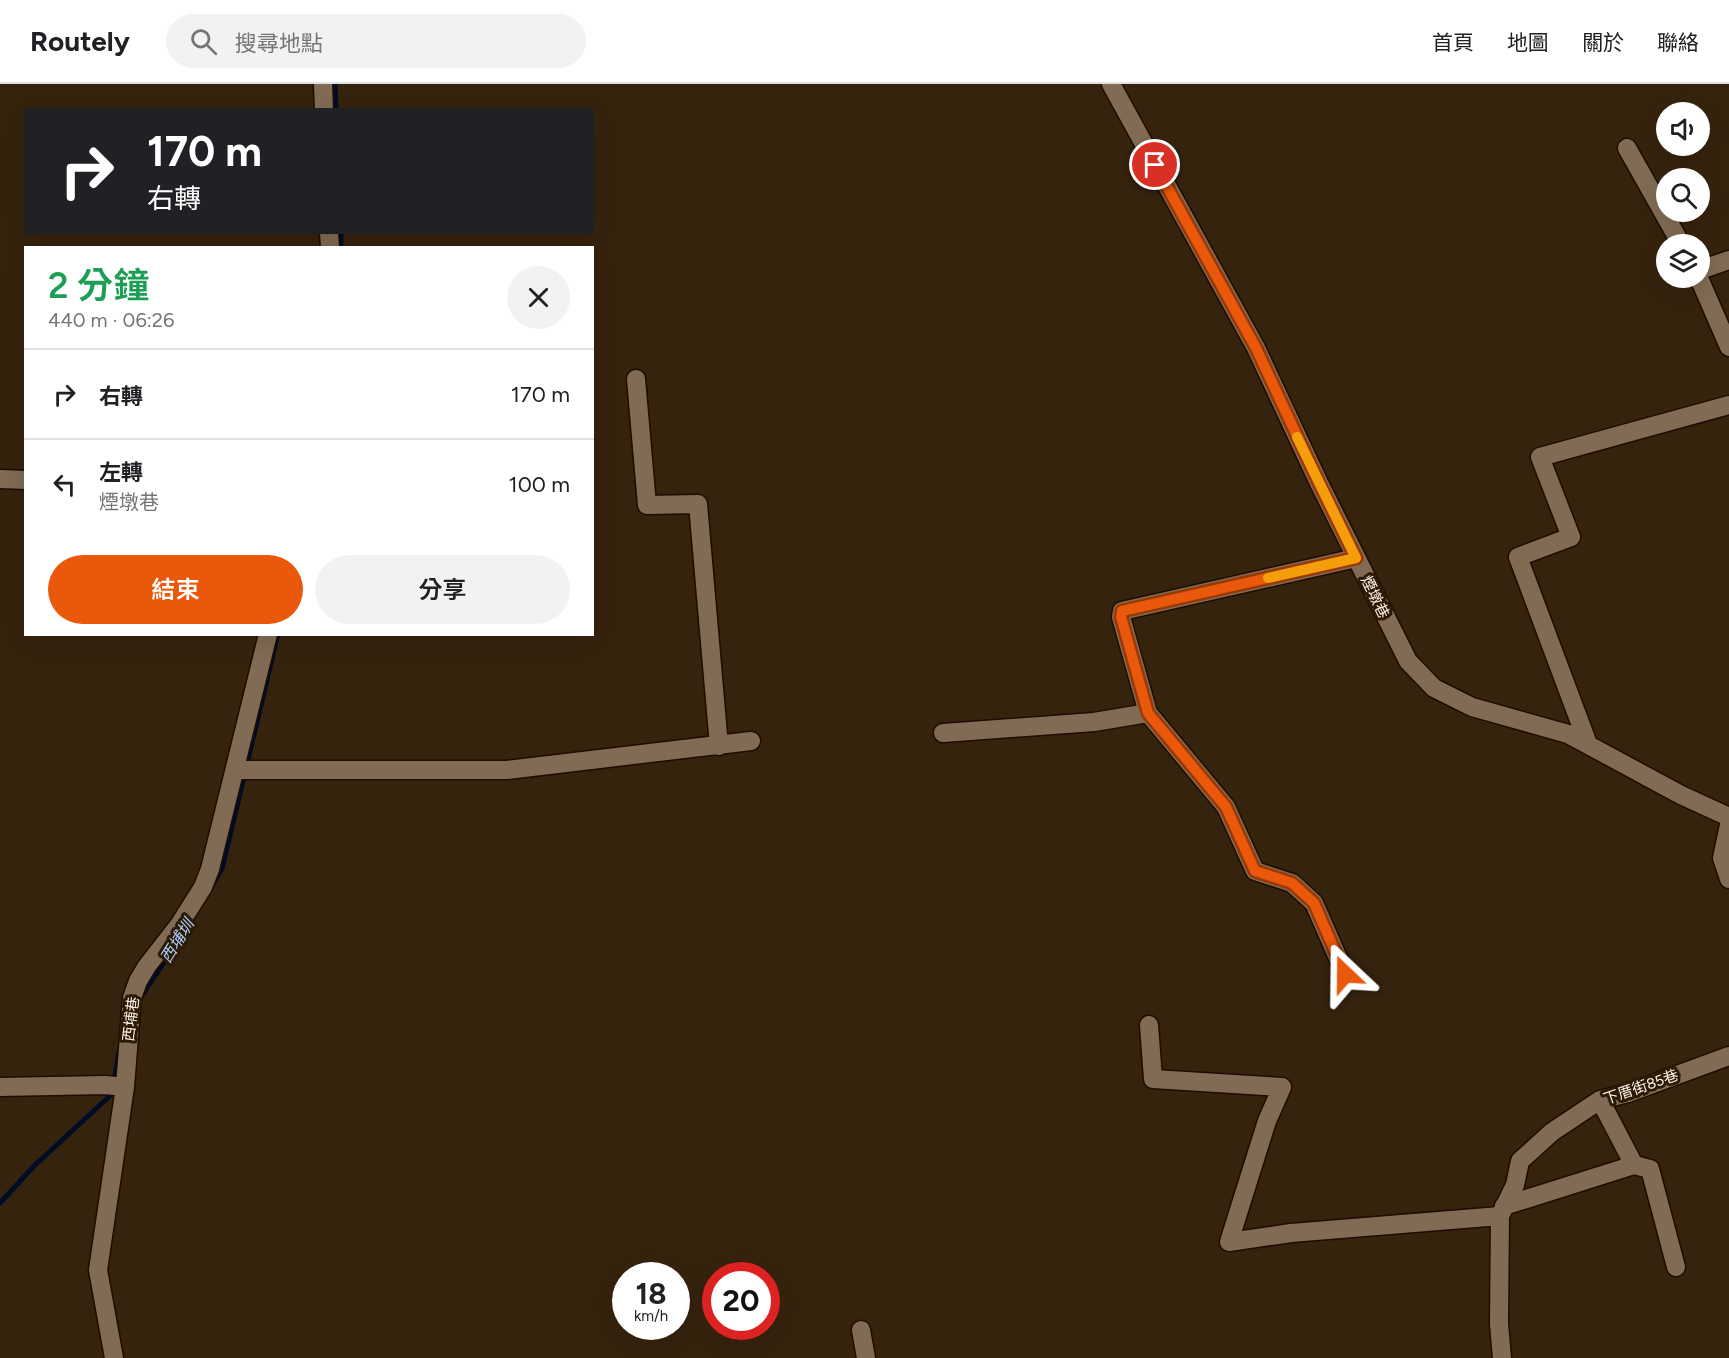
<!DOCTYPE html>
<html lang="zh-TW">
<meta charset="utf-8">
<style>
:root{--surface:#fff;--page:#f2f2f2;--text:#202124;--muted:#757577;--line:#e0e0e0;--accent:#ea580c}
body{margin:0;font-family:Figtree,"Noto Sans TC",sans-serif;background:var(--page);color:var(--text);height:100vh;display:flex;flex-direction:column;font-size:22px;white-space:nowrap}
*{box-sizing:border-box;margin:0}
p{font-size:20px;color:var(--muted)}
.icon{flex:none;width:33px;height:33px;fill:none;stroke:currentColor;stroke-width:2;stroke-linecap:round;stroke-linejoin:round}
.map{position:relative;flex:1;overflow:hidden}
.panel{position:absolute;left:24px;top:162px;width:570px;height:390px;display:flex;flex-direction:column;background:var(--surface);border-radius:0px;box-shadow:0 6px 24px #0002}
.panel>*{flex:none}
.guide{position:absolute;left:24px;top:24px;width:570px;height:126px;border-radius:0px;box-shadow:0 6px 24px #0002;background:#202124;color:#fff;overflow:hidden}
.buttons{position:absolute;left:1656px;top:18px;display:grid;gap:12px}
.buttons a{display:grid;place-items:center;width:54px;height:54px;border-radius:50%;background:var(--surface);box-shadow:0 6px 24px #0002;font-size:30px}
.speed{position:absolute;left:612px;top:1178px;display:flex;gap:12px;font-size:30px;font-weight:700;text-align:center}
.speed>*{display:grid;place-content:center;width:78px;height:78px;border-radius:50%;background:var(--surface);box-shadow:0 6px 24px #0002;line-height:1}
.speed small{font-size:15px;font-weight:400}
.speed .limit{border:9px solid #d22;background:#fff;color:#111}
.pin{position:absolute;display:grid;place-items:center;width:51px;height:51px;color:#fff;margin:-26px;border:3px solid #fff;border-radius:50%;box-shadow:0 2px 6px #0007}
.me{position:absolute;width:66px;margin:-33px;rotate:337deg;stroke-linejoin:round;filter:drop-shadow(0 0 4px #0008)}
.turn{display:flex;align-items:center;gap:21px;height:126px;padding:0 24px;font-size:27px}
.turn .icon{width:78px;height:78px;stroke-width:2.5}
.turn b{display:block;font-size:42px;line-height:51px}
.round{display:grid;place-items:center;flex:none;width:63px;height:63px;border-radius:32px;background:var(--page)}
.overview{display:flex;align-items:center;justify-content:space-between;height:102px;padding:0 24px}
h1{font-size:36px;font-weight:600;line-height:45px;color:#1e9e55}
.action{display:flex;gap:12px;margin-top:auto;padding:12px 24px}
.action a{flex:1;height:69px;border-radius:36px;background:var(--accent);color:#fff;font-size:24px;font-weight:600;line-height:69px;text-align:center}
.action a+a{background:var(--page);color:var(--text)}
ul{padding:0;list-style:none}
li{display:flex;align-items:center;gap:18px;height:90px;padding:0 24px;border-top:2px solid var(--line)}
li div{flex:1}
li b{display:block;font-size:22px}
li em{font-style:normal}
header{display:flex;align-items:center;gap:36px;box-sizing:border-box;height:84px;padding:0 30px;background:var(--surface);border-bottom:2px solid var(--line)}
header strong{font-size:28px}
nav{display:flex;gap:33px;margin-inline-start:auto;font-size:21px}
.search{width:420px;height:54px;background:var(--page);display:flex;align-items:center;gap:15px;box-sizing:border-box;padding:0 21px;border-radius:33px;color:var(--muted);font-size:22px}
.map>svg:first-child{display:block}
</style>
<header>
<strong>Routely</strong>
<div class="search"><svg class="icon" aria-label="search" viewBox="0 0 24 24"><circle cx="10" cy="10" r="6"/><path d="M15 15l6 6"/></svg>搜尋地點</div>
<nav><a>首頁</a><a>地圖</a><a>關於</a><a>聯絡</a></nav>
</header>
<div class="map">
<svg width="1729" height="1274" viewBox="0 0 1729 1274">
<rect width="100%" height="100%" fill="#36230e"/>
<g fill="none" stroke-linecap="round" stroke-linejoin="round">
<!-- stream -->
<path stroke="#000c26" stroke-width="5" d="M335 0 336 26
M341 148V164
M211 803 222 785 278 550
M140 914 183 850
M0 1119 34 1082 112 1010 119 967"/>
<!-- minor casing -->
<g stroke="#1d0c00" stroke-width="21">
<path id="minor" d="M323 0 324 26
M1111 0 1256 264 1318 397 1408 577 1434 604 1472 623 1568 650 1681 711 1729 733
M1627 64 1681 160
M329 148 330 164
M1700 186 1729 176
M1699 194 1729 263
M636 295 647 421 698 420 719 662
M0 395 26 396
M943 649 1094 638 1148 629
M1588 660 1518 473 1571 453 1540 373 1729 321
M235 686H507L751 657
M1729 741 1722 774 1729 795
M1345 890 1314 819 1292 799 1255 787 1226 723 1148 629 1121 533 1122 527 1356 474
M1149 941 1153 995 1282 1003 1267 1037 1229 1158 1291 1149 1500 1132
M0 1003 105 1001 125 1003
M1600 1016 1634 1081 1650 1085 1676 1183
M1504 1122 1634 1081
M861 1246 866 1274
M114 1274 98 1186 125 1003 132 914 138 897 147 882 179 841 203 803 210 785 268 550
M1502 1274 1499 1240 1500 1132 1515 1101 1520 1077 1552 1048 1600 1016 1628 1009 1729 972"/>
</g>
<!-- minor -->
<use href="#minor" stroke="#816b54" stroke-width="18"/>
</g>
<g fill="none" stroke-linecap="round" stroke-linejoin="round">
<!-- route casing -->
<g stroke="#983908" stroke-width="15">
<path id="route" d="M1155 81 1256 264 1318 397 1356 474 1122 527 1121 533 1148 629 1226 723 1255 787 1292 799 1314 819 1345 890"/>
</g>
<!-- route -->
<use href="#route" stroke="#ea580c" stroke-width="10"/>
<!-- slow -->
<path stroke="#f59e0b" stroke-width="10" d="M1268 494 1356 474 1297 353"/>
</g>
<g text-anchor="middle" dominant-baseline="central" stroke-width="6" stroke-linejoin="round" paint-order="stroke">
<!-- street labels -->
<g font-size="15" fill="#fdf3e9" stroke="#2c1a05">
<text transform="translate(1375 513) rotate(64)">煙墩巷</text>
<text transform="translate(131 935) rotate(-83)">西埔巷</text>
<text transform="translate(1641 1003) rotate(-19)">下厝街85巷</text>
</g>
<!-- water labels -->
<g font-size="16" font-style="italic" fill="#abcfff" stroke="#2c1a05">
<text transform="translate(177 857) rotate(-58)">西埔圳</text>
</g>
</g>
</svg>
<div class="buttons">
<a><svg class="icon" aria-label="sound" viewBox="0 0 24 24"><path d="M4 9h4l5-4v14l-5-4H4zM17 9q2 3 0 6"/></svg></a>
<a><svg class="icon" aria-label="search" viewBox="0 0 24 24"><circle cx="10" cy="10" r="6"/><path d="M15 15l6 6"/></svg></a>
<a><svg class="icon" aria-label="layers" viewBox="0 0 24 24"><path d="M12 4l9 5-9 5-9-5zM3 14l9 5 9-5"/></svg></a>
</div>
<div class="speed"><div>18<small>km/h</small></div><div class="limit">20</div></div>
<div class="pin" style="left:1155px;top:81px;background:#d93025"><svg class="icon" aria-label="arrive" viewBox="0 0 24 24"><path d="M6 21V4h12l-3 4 3 4H6"/></svg></div>
<svg class="me" style="left:1345px;top:890px" viewBox="-20 -20 40 40"><path d="M0-17L14 15 0 8-14 15z" fill="#ea580c" stroke="#fff" stroke-width="4"/></svg>
<div class="guide">
<div class="turn"><svg class="icon" aria-label="right" viewBox="0 0 24 24"><path d="M7 20v-9h11M14 6l5 5-5 5"/></svg><div><b>170 m</b>右轉</div></div>
</div>
<section class="panel">
<div class="overview"><div><h1>2 分鐘</h1><p>440 m · 06:26</p></div><a class="round"><svg class="icon" aria-label="close" viewBox="0 0 24 24"><path d="M6 6l12 12M18 6L6 18"/></svg></a></div>
<ul>
<li><svg class="icon" aria-label="right" viewBox="0 0 24 24"><path d="M7 20v-9h11M14 6l5 5-5 5"/></svg><div><b>右轉</b></div><em>170 m</em></li>
<li><svg class="icon" aria-label="left" viewBox="0 0 24 24"><path d="M17 20v-9H6M10 6l-5 5 5 5"/></svg><div><b>左轉</b><p>煙墩巷</p></div><em>100 m</em></li>
</ul>
<div class="action"><a>結束</a><a>分享</a></div>
</section>
</div>
